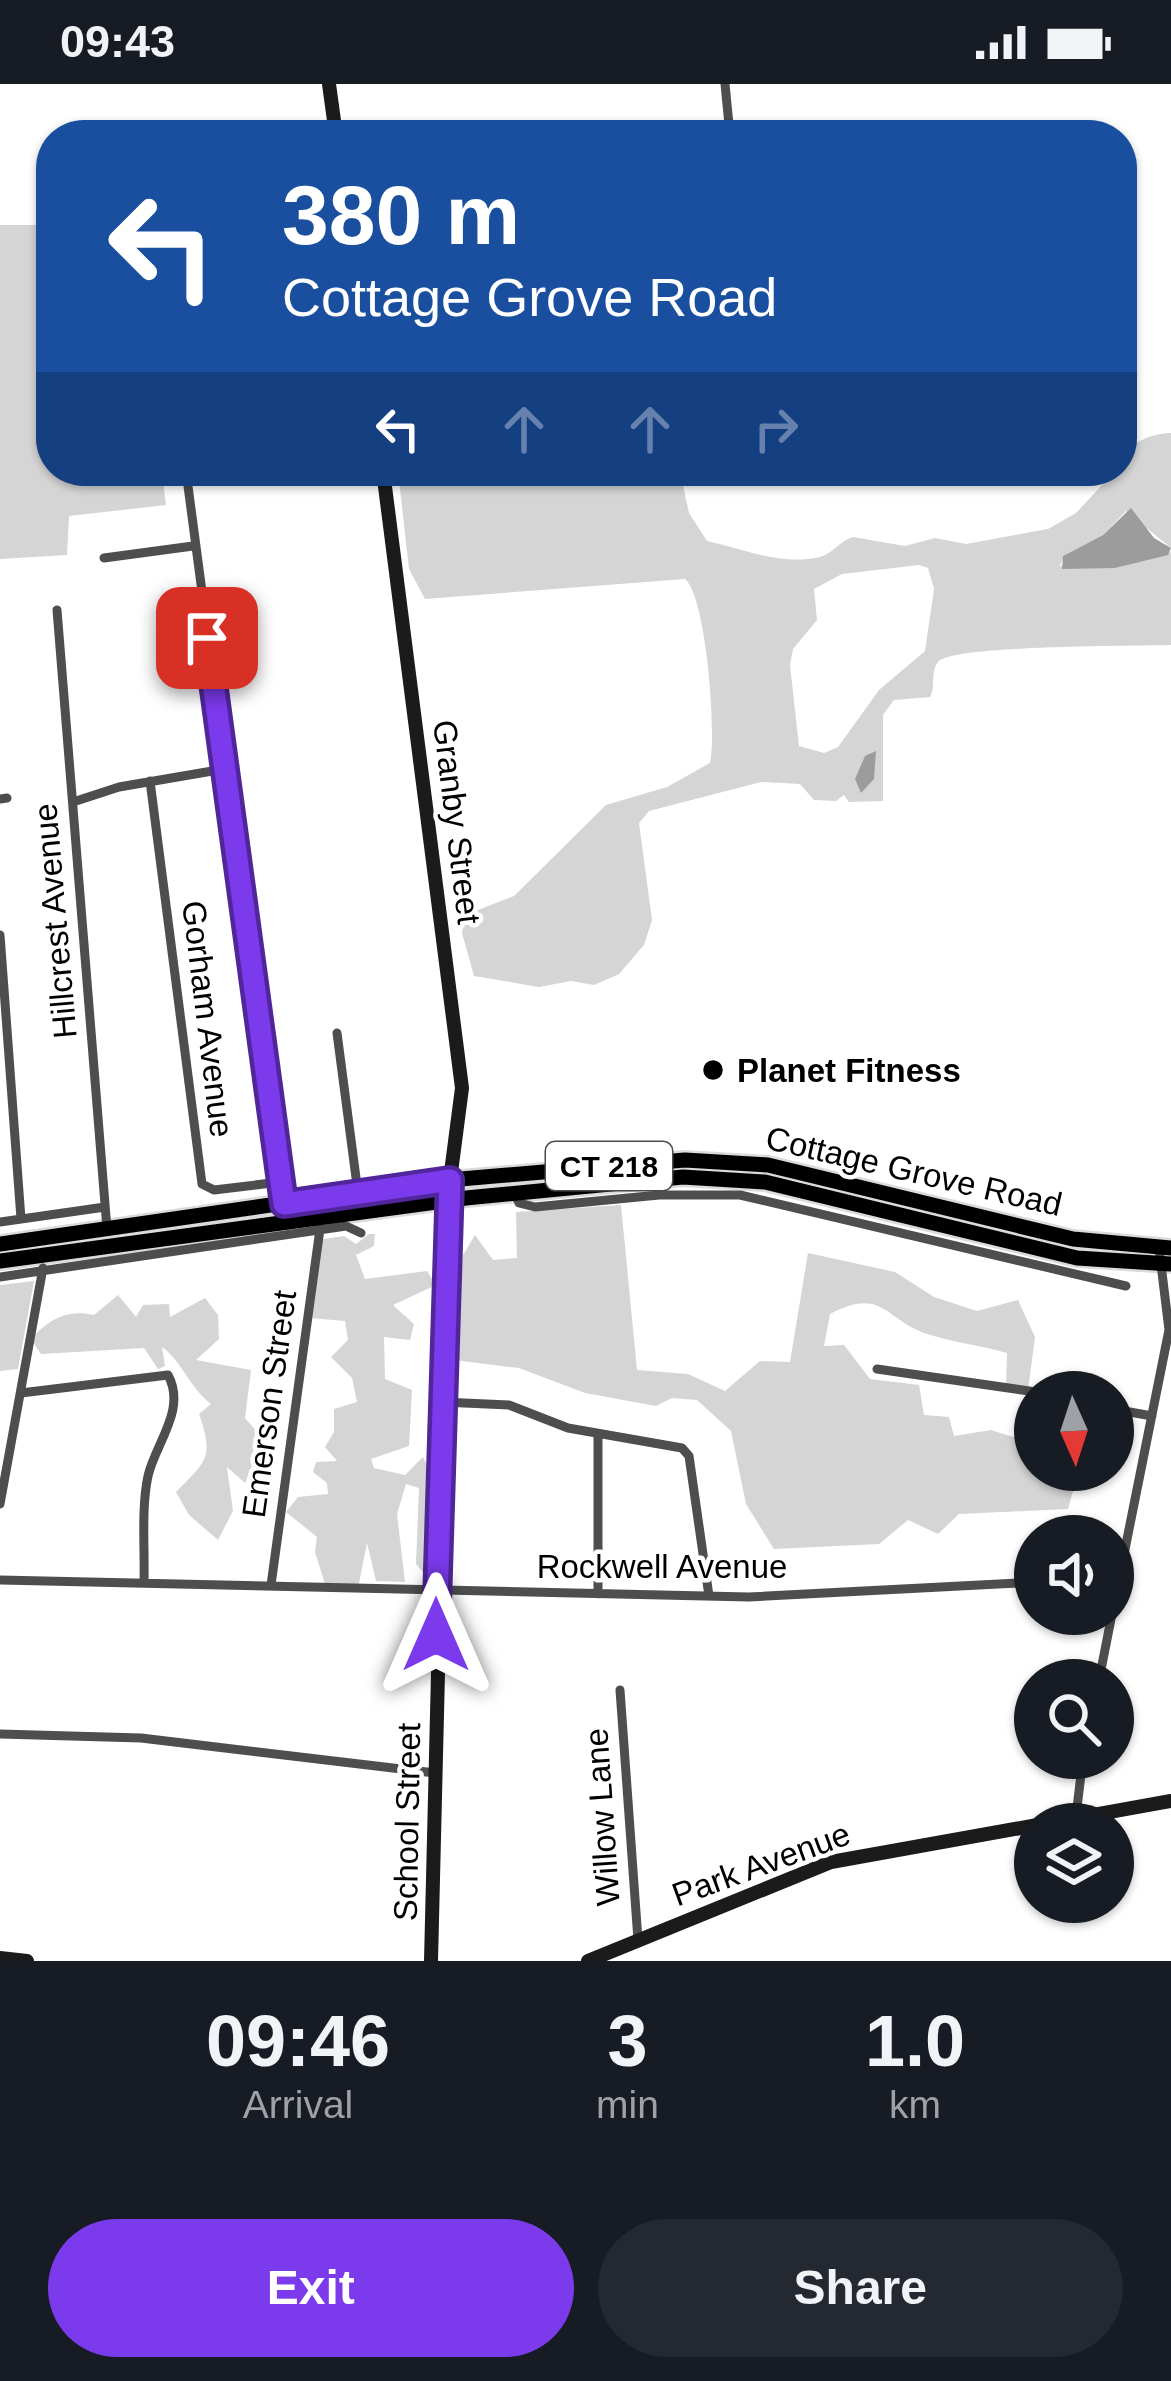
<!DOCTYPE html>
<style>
:root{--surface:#171b24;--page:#242831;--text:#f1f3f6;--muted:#9ea1a6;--accent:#7c3aed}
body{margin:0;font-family:Arial,sans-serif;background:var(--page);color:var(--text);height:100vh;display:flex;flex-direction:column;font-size:45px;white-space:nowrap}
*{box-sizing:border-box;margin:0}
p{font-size:39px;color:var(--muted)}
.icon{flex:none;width:66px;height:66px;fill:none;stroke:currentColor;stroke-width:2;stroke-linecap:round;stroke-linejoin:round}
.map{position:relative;height:1877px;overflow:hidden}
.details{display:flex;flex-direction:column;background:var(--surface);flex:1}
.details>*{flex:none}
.banner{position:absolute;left:36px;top:36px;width:1101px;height:366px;border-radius:48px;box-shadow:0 3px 9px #0004;background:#1a4fa0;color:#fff;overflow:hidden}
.needle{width:78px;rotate:177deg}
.controls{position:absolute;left:1014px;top:1287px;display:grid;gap:24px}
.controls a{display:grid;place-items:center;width:120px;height:120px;border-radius:50%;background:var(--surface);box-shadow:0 3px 9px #0004;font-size:60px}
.pin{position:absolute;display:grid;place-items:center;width:102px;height:102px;color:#fff;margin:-51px;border-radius:24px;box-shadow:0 6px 18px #0006}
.me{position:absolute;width:132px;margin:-66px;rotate:0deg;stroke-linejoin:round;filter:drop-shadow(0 0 9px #0008)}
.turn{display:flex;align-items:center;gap:42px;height:252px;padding:0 48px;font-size:54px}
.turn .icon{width:156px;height:156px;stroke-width:2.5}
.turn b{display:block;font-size:84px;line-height:102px}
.lanes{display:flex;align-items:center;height:114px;padding:0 48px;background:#0003;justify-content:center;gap:60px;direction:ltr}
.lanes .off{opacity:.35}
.eta{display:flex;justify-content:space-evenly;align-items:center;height:204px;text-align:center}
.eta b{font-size:72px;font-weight:700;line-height:84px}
.cta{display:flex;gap:24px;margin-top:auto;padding:24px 48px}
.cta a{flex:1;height:138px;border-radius:72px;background:var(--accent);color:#fff;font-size:48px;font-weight:700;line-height:138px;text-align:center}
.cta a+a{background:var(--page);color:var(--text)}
.status{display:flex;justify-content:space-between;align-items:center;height:84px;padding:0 60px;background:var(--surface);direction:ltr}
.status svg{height:33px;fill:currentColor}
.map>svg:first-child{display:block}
</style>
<div class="status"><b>09:43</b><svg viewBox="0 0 49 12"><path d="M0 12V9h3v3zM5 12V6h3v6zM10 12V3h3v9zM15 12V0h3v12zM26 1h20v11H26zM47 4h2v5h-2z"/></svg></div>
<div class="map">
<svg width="1171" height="1877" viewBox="0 0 1171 1877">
<rect width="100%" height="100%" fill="#fff"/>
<!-- green -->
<path fill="#d5d5d5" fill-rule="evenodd" d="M0 141H51V387L162 390 166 421 69 432 67 471 0 475Z
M1171 349V464L1126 427 1103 451 1065 471 1060 482 1115 484 1171 468V561C1139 562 951 561 938 578 930 588 936 603 930 613L894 616 883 631V717L849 718 844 711 836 717 814 716 800 700 761 698 649 727 639 739 652 836 644 861 619 890 594 901 571 897 539 903 474 892 462 849 465 831 514 812 606 721 667 703 710 679C717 649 706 512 685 495L425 515 409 485 398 387H680L689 429 707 457C744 465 780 482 820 473 833 469 840 457 853 453L905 462 935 454 966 460 1048 445 1076 429 1115 387H1122C1122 360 1148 350 1171 349ZM919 481 928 484 934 505 925 567 879 606 838 663 824 669 799 662 790 581 793 565 817 536 814 505 842 490Z
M621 1121 637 1286 688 1290 725 1307 760 1277 790 1278 808 1169 895 1188 934 1213 977 1227 1018 1216 1035 1253 1028 1306 1006 1303 1007 1269C980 1261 950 1258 924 1249 884 1234 882 1203 830 1230L824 1262 844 1261 870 1295 919 1301 924 1331 949 1333 954 1352 991 1346 1035 1360V1386H1079L1068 1425 959 1430 938 1450 908 1436 879 1460 774 1465 746 1420 731 1347 697 1316 672 1314 656 1322 585 1309 519 1284 454 1276 463 1171 475 1151 493 1176 517 1174 516 1128Z
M369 1150H375L374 1162 356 1171 365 1195 427 1187 436 1201 393 1221 414 1240 410 1256 384 1253 385 1295 412 1306 409 1362 371 1375 374 1384 405 1391 423 1373 439 1406 432 1499 416 1480 419 1404 406 1400 397 1430 405 1498 376 1497 367 1459 358 1504 326 1503 315 1468 317 1453 286 1428 298 1413 328 1410 327 1399 313 1388 316 1378 337 1377 325 1363 334 1348V1325L357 1318 352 1294 331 1273 348 1256 345 1237 310 1234 318 1156 344 1152 356 1160Z
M34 1197 18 1285 0 1287V1201Z
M118 1211 136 1233 143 1221 169 1220 170 1233 205 1214 218 1231 219 1255 196 1276 251 1286 245 1334 263 1355 245 1399 227 1383 233 1427 218 1456 189 1431 176 1408C207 1377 214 1373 199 1330L211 1320C189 1303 181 1276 162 1263L165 1282 158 1285 144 1264 41 1270 31 1255C49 1235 67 1225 94 1231Z"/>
<!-- water -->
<path fill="#9c9c9c" d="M1131 424 1154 454 1171 464 1168 471 1115 484 1062 485 1063 472 1103 451Z
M876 667 874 695 861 709 855 695 865 672Z"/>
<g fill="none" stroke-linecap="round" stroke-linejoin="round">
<!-- primary casing -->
<g stroke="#dbdbdb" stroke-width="20">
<path id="primary" d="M0 1160 437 1097 685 1076 768 1081 1073 1155 1171 1164
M0 1177 466 1114 683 1093 765 1098 1077 1174 1171 1180"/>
</g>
<!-- street -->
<path stroke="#4e4e4e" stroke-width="9" d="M725 0 730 51
M186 387 283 1119
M104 474 193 462
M57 526 107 1145
M150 697 202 1100 214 1106 280 1098
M0 715 7 714
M73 718 119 703 224 685
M0 851 21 1135
M337 949 358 1109
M515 1110 519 1119 535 1123 659 1111H740L1126 1202
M0 1138 105 1123
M0 1193 346 1142 361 1149
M877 1285 1036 1308
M21 1309 168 1291C187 1326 155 1360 148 1392 141 1425 145 1465 144 1499
M442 1318 509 1321 568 1344 682 1364 689 1372 709 1512
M1113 1325 1152 1332
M598 1350V1510
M0 1420 43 1184
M0 1496 749 1513 1035 1498
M271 1501 320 1145
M1113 1525 1169 1246 1159 1164
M1099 1596 1112 1530
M620 1606 638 1856
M0 1650 141 1654 435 1689
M1076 1732 1083 1674"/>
<!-- secondary -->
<path stroke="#1b1b1b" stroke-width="14" d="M329 0 336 51
M383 387 462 1004 450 1096 431 1877
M0 1874 27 1877
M588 1877 831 1778 1171 1717"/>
<!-- primary -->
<use href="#primary" stroke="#000" stroke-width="15"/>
</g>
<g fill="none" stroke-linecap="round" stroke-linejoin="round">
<!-- route casing -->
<g stroke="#51269a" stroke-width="30">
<path id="route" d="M207 554 284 1120 450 1096 436 1551"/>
</g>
<!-- route -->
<use href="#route" stroke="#7c3aed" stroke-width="21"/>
</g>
<!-- markers -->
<circle fill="#000" stroke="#fff" stroke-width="4.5" cx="713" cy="986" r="12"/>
<g text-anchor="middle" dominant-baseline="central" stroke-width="9" stroke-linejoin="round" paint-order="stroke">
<!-- shield labels -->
<rect fill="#fff" stroke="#4c4c4c" stroke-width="3" x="546" y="1058" width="126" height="48" rx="9"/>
<g font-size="30" font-weight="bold" fill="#000">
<text x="609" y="1082">CT 218</text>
</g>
<!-- street labels -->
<g font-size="33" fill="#000" stroke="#fff">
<text transform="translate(457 738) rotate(83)">Granby Street</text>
<text transform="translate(55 837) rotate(-95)">Hillcrest Avenue</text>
<text transform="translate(208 935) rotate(83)">Gorham Avenue</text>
<text transform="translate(914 1087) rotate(13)">Cottage Grove Road</text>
<text transform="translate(269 1320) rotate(-82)">Emerson Street</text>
<text x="662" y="1482">Rockwell Avenue</text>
<text transform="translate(602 1733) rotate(-94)">Willow Lane</text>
<text transform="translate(407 1738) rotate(-89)">School Street</text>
<text transform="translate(761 1780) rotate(-20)">Park Avenue</text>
</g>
<!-- poi labels -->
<g font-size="33" font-weight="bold" fill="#000" stroke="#fff" text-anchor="start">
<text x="737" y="986">Planet Fitness</text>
</g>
</g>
</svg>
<div class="controls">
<a><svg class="needle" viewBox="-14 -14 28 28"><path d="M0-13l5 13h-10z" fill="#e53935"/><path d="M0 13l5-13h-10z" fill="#9ea1a6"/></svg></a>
<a><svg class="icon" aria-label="sound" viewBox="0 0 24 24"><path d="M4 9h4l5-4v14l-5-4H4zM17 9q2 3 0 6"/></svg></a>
<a><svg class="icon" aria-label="search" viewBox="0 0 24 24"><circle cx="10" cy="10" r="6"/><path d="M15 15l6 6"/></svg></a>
<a><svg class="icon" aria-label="layers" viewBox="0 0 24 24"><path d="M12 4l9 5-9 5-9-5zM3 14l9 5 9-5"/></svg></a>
</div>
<div class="pin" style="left:207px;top:554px;background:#d93025"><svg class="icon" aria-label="arrive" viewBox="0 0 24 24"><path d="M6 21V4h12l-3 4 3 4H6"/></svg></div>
<svg class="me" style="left:436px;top:1551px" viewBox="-20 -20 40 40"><path d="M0-17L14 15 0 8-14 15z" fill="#7c3aed" stroke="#fff" stroke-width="4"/></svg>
<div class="banner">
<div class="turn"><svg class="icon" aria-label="left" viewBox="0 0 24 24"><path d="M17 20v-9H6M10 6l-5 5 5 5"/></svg><div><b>380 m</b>Cottage Grove Road</div></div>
<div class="lanes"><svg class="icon" aria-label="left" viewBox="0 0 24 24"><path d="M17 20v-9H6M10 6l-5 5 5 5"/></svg><svg class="icon off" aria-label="ahead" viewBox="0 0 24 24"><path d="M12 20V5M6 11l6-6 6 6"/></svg><svg class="icon off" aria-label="ahead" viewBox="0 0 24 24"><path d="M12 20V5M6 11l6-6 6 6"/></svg><svg class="icon off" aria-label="right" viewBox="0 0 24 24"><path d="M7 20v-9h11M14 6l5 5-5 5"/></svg></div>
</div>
</div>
<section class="details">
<div class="eta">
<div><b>09:46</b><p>Arrival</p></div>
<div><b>3</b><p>min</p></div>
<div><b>1.0</b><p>km</p></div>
</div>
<div class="cta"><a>Exit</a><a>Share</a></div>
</section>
